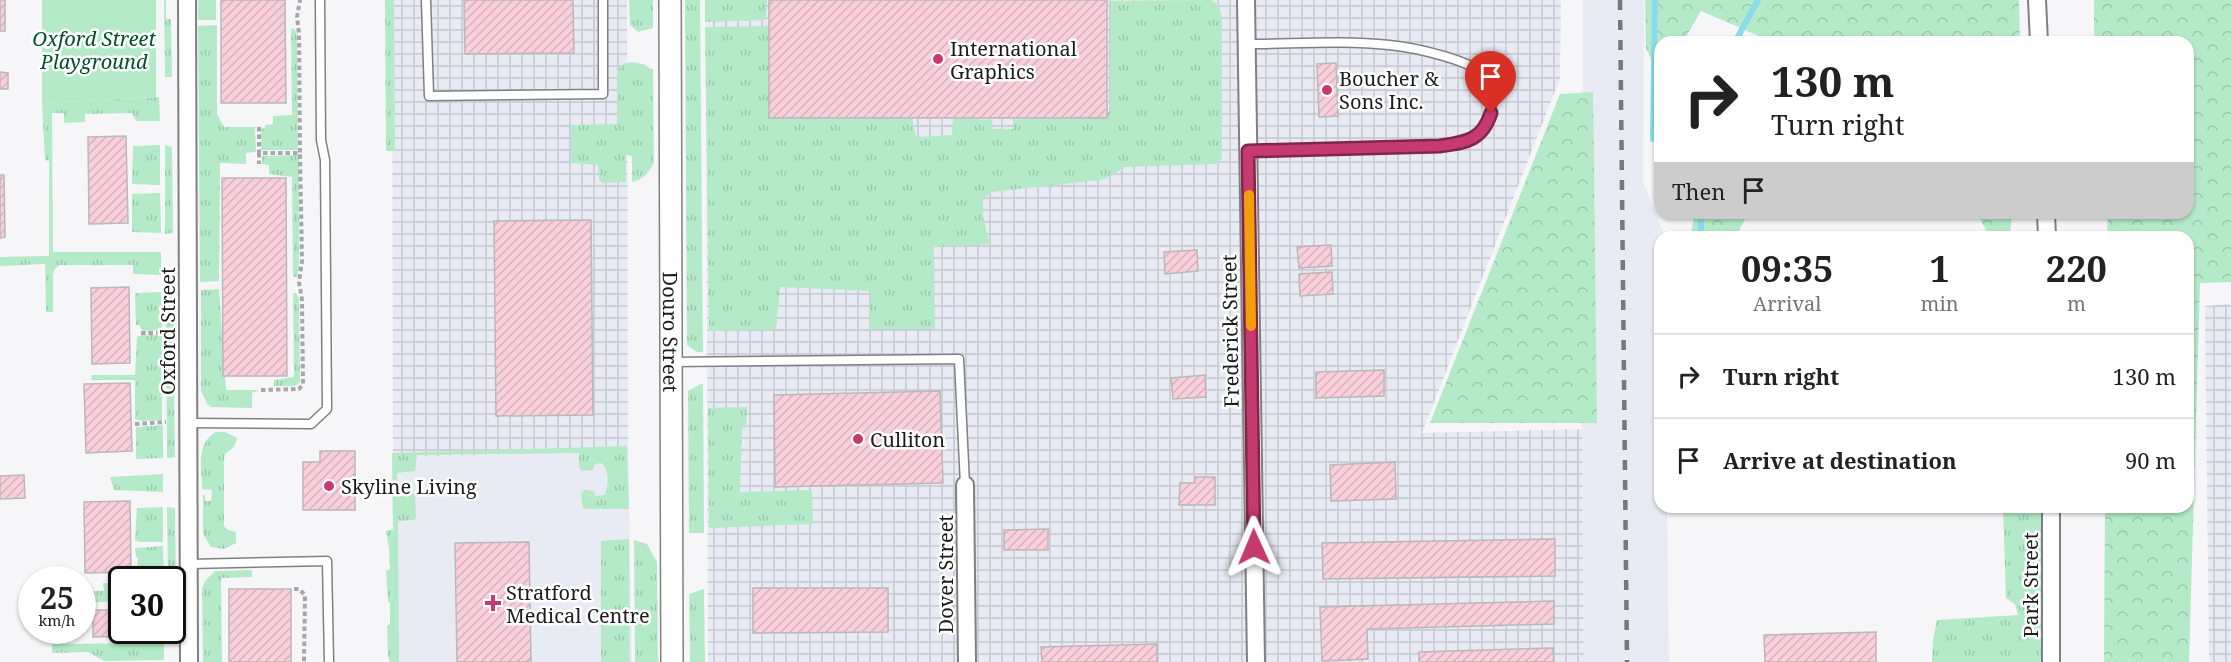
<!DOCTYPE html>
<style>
:root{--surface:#fff;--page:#f2f2f2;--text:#222;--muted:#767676;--line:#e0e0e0}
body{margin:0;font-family:"Noto Serif",serif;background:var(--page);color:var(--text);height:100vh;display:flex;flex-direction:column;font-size:22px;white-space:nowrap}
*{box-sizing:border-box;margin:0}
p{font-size:20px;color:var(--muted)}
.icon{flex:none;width:33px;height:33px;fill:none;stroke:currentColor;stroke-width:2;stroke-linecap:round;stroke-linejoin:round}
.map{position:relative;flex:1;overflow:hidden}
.drawer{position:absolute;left:1654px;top:231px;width:540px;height:282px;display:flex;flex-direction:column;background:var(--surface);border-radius:18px;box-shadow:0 2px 4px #0004}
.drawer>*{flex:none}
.guide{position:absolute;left:1654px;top:36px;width:540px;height:183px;border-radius:18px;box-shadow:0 2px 4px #0004;background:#fff;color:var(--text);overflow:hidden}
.speed{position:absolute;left:18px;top:566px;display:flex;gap:12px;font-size:30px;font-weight:700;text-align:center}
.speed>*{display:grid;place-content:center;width:78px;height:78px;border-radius:50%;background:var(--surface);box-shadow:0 2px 4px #0004;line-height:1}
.speed small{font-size:15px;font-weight:400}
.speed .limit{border:3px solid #111;border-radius:9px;background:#fff;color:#111}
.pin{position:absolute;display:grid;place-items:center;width:51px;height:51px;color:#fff;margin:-62px -26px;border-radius:50% 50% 50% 0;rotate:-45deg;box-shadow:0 0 6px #0007}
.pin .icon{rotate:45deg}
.me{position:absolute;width:66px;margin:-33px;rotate:359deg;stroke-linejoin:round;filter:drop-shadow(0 0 4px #0008)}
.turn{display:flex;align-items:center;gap:21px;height:126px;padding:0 18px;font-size:27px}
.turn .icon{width:78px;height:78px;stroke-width:2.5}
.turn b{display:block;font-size:42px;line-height:51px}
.then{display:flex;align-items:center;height:57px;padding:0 18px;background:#0003;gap:12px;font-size:22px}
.eta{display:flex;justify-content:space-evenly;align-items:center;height:102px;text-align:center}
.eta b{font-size:36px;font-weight:700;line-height:42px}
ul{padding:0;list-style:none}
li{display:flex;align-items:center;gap:18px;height:84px;padding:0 18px;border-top:2px solid var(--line)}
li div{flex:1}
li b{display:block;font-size:22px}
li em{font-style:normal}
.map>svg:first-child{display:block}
</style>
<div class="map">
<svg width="2231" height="662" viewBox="0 0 2231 662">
<defs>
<pattern id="industrial-grid" width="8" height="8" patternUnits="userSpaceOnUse" patternTransform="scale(1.5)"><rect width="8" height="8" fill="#e8eaf4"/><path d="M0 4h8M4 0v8" fill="none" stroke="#c6c8d1"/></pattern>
<pattern id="grass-tufts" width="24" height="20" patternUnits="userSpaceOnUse" patternTransform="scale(1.5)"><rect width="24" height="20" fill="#b4eac8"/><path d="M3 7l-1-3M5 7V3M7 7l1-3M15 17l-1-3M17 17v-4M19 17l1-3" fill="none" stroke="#9ac8ab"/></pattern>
<pattern id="forest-crowns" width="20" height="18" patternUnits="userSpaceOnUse" patternTransform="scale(1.5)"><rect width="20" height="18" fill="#b4eac8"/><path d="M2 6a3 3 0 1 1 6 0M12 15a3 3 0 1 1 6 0" fill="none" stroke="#9ac8ab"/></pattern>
<pattern id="building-hatch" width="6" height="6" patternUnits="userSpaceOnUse" patternTransform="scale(1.5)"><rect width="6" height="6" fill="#f9cfdc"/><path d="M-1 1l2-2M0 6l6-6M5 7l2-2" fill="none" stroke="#d5b1bc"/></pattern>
</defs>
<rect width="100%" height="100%" fill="#f6f6f9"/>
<!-- built -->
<path fill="#e8eaf4" d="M1583 0H1644L1643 182 1665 237H1660V507H1667L1669 662H1584L1582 429Z
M628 451 632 662H397L393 457Z"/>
<!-- industrial -->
<path fill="url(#industrial-grid)" d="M392 0H627L628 451 393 457Z
M706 0H1561L1560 78 1422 433 1582 429 1584 662H708Z
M2231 304V662H2209L2205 306Z"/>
<!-- grass -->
<path fill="url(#grass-tufts)" d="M164 0H166V19H171L172 77H165Z
M198 0H216V20H198Z
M385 0H394L395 151H386Z
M629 0H653V28L638 32 630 25Z
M685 0H700L703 352H697L687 345Z
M705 0H767L766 20 705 22Z
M1211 0 1219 6 1222 17V159L1217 164 1124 167 1110 177 1100 180 992 192 983 198V217L990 244 934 247 935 329H869L871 291 780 287 776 329 709 331 705 27 767 26 771 28V117L912 118 916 137 952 135 953 118 992 120 993 129H1014L1013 120 1110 112 1111 1Z
M217 25V114L224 127H255L256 152 246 153V164L220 163 219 281 200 282 198 26Z
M294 28 297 34 298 150H261V129L265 128V125L273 124V116L292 115 291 29Z
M632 62 643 64 653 70 654 162C649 173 644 179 632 182V156L626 155V182L602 183 599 179 598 165 571 163V125L617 124V71L623 64Z
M159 97 160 121H136L132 113 85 114V122L64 123V113H52L53 252H161V275L133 274V265H59L54 270 53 276V312H46L45 264 0 266V257L49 256V161L45 160 42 103Z
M160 145V185L132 184 133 146Z
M165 145 172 147 173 233 165 234Z
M299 155V269L297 277H293L292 177 269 174V165L262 164V156Z
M160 193 161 233 132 232V194Z
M219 289 226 390H259L252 393V408L211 407 207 404 201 391V290Z
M161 292 162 330 143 331 139 325H136L135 293Z
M293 293H296L299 299 300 382 296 386H274V380L294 377Z
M166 294 173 296 175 457 167 458Z
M142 335H162V420L142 421 135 419V380H91L92 375H135L137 337Z
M703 383 704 533H689L688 391Z
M747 407 746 428H742L740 492 812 490 813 524 709 528 708 408Z
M163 425V458L136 459V427Z
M216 432H225L237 438C235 448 232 448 225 454L224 459V526L228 530 236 532V543L224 549 211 547 203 534V495H205V501H211L212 490 202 489C202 469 195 443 216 432Z
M627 446 629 509H583L581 494 584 490 594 491 595 496 605 495C608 486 610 470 601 463L595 464 593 470 582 471 579 468V453L417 455 415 471 397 473 398 492 415 494 416 518 414 520 398 521 399 662H390L388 657 387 626 390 624V603L388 602 386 571 390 569 389 548 386 531 393 529 392 453Z
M163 474V492L114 490 110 477Z
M163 507V542H139L135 540 137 508Z
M167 507 175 508 176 597H173L172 579H168Z
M2003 507H2045L2047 662H1932L1933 639 1937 620 2018 615 2015 604 2006 598Z
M629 539 630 662H601V541Z
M634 540 647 544 657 562 658 662H635Z
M163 546 164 579H137L138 557H136L135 548Z
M252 570V577L221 578 222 662H203L202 589 205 581 215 571Z
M103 583H121V601L83 603V591H104Z
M704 589 705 662H690L689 594Z
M53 630H60L61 644 137 643V630H164V660L104 661 88 652 52 653Z"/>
<!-- forest -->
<path fill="url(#forest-crowns)" d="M1645 0H2019L2020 42H1754L1757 35 1701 11 1683 42H1660V75L1646 49Z
M2094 0H2231V282L2200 283 2189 662H2104L2105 507H2188V237H2107L2108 213H2188V42H2094Z
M1593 92 1597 423H1430L1560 94Z
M1695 213H1748L1736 237H1690Z
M1977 213H2012L2010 237H1990Z"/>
<!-- green -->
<path fill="#b4eac8" d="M42 0H156V97L42 103Z"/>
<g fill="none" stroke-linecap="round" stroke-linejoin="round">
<!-- stream -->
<path stroke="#8adcec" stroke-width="6" d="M1735 42 1758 0
M1653 139 1655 0
M1701 237V213"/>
</g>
<!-- building -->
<path fill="url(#building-hatch)" stroke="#bab8b8" stroke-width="1.5" d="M0 0H5V31H0Z
M221 0H285L286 103H221Z
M464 0H573L574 53 465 54Z
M769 0H1107V118H769Z
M1336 63 1338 116 1319 117 1317 64Z
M0 72 8 73V89H0Z
M126 136 128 223 89 224 88 137Z
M0 175H4L5 237 0 238Z
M222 178H286L287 376H223Z
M591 220 593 415 496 416 494 221Z
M1331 245 1332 266 1299 268 1297 247Z
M1197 250 1198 271 1165 274 1164 252Z
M1332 272 1333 294 1300 296 1299 274Z
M129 287 130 363 92 364 91 288Z
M1384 370V396L1316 398V372Z
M1205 375 1206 397 1173 399 1171 378Z
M130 383 132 451 86 453 84 384Z
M940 391 943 483 775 487 774 395Z
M320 451H355V510H303V462H320Z
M1395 462 1396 499 1331 501 1330 465Z
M24 475 25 498 0 499V476Z
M1195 477H1215V505H1179L1180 483H1195Z
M130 501 131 572 85 573 84 502Z
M1048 529V550H1004V530Z
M1555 539V576L1323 579 1322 543Z
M529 542 531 662H457L455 543Z
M753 588H888V632L753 633Z
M229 589H291V662H229Z
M1554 601V624L1367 629 1368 659 1322 661 1320 607Z
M93 610H122V630H134V636L93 637Z
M1876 632V662H1765L1764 635Z
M1157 644V662H1042L1041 647Z
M1553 648 1554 662H1419V652Z"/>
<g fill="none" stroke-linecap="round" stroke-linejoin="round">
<!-- service casing -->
<g stroke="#808082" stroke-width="11">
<path id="service" d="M426 0 429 96 603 94V0
M1247 44C1294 44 1342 40 1389 45 1411 47 1476 60 1488 79 1494 90 1493 108 1489 119 1482 141 1460 143 1440 146L1248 151
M672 362 959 359 965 485
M188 423 311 424 327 409 325 160 321 140 320 0
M189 564 327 561 329 662"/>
</g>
<!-- minor casing -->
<g stroke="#808082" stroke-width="20">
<path id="minor" d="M187 0 189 662
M1246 0 1256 662
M2037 0 2039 42
M2046 213 2047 237
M965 485 967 662
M2051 507V662"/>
</g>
<!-- tertiary casing -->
<g stroke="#808082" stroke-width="24">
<g id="tertiary">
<path id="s1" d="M670 0 672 662"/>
</g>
</g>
<!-- path -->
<path stroke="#a7a7a9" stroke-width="4" stroke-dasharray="4.5 3" stroke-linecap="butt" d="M259 127V153H300L299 34 297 17 300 0
M259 153V164
M141 333H165
M261 390 299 389 303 384 302 300 299 282 302 261 300 153
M135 424 166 422
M294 589H299L305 595 304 662"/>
<!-- service -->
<use href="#service" stroke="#fff" stroke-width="8"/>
<!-- minor -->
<use href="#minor" stroke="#fff" stroke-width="16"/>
<!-- tertiary -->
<use href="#tertiary" stroke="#fff" stroke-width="21"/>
<!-- rail -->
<path stroke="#78787a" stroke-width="4.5" stroke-dasharray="10 10" stroke-linecap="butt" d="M1620 0 1627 662"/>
</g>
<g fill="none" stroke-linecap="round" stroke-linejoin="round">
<!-- route casing -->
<g stroke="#802648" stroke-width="15">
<path id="route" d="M1254 547 1248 151 1440 146C1466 142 1482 141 1491 113"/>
</g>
<!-- route -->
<use href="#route" stroke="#c53a6f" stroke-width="10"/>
<!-- slow -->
<path stroke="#f59e0b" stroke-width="10" d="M1249 195 1251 326"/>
</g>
<!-- markers -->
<g fill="#c53a6f" stroke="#fff" stroke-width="2">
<circle cx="938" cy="59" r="6"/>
<circle cx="1327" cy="90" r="6"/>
<circle cx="858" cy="439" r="6"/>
<circle cx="329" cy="486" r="6"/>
<path d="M490 594h6v6h6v6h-6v6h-6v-6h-6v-6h6z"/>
</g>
<g text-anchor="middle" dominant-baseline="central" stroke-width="5" stroke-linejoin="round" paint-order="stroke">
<!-- park labels -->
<g font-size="20" font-style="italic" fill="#004f2c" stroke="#fff">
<text x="94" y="38">Oxford Street<tspan x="94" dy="23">Playground</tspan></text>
</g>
<!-- poi labels -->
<g font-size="20" fill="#1b1b1c" stroke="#fff" text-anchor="start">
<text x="950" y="48">International<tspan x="950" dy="23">Graphics</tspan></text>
<text x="1339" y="78">Boucher &amp;<tspan x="1339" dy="23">Sons Inc.</tspan></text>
<text x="870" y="439">Culliton</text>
<text x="341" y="486">Skyline Living</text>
<text x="506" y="592">Stratford<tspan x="506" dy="23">Medical Centre</tspan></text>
</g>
<!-- street labels -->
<g font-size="20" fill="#1b1b1c" stroke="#fff">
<text transform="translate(167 331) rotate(-90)">Oxford Street</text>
<text stroke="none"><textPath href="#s1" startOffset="332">Douro Street</textPath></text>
<text transform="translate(1230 331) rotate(-91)">Frederick Street</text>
<text transform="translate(945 574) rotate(-90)">Dover Street</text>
<text transform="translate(2030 585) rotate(-90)">Park Street</text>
</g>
</g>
</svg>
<div class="speed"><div>25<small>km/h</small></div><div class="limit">30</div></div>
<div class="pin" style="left:1491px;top:113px;background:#d93025"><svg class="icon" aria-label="arrive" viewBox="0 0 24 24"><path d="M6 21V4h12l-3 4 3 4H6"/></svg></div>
<svg class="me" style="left:1254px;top:547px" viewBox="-20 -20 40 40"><path d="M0-17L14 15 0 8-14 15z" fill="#c53a6f" stroke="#fff" stroke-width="4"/></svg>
<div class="guide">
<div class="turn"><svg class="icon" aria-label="right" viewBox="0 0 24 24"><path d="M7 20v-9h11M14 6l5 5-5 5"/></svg><div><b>130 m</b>Turn right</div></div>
<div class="then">Then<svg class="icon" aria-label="arrive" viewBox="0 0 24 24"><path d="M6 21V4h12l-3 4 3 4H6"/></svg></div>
</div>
<section class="drawer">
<div class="eta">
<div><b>09:35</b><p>Arrival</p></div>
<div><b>1</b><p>min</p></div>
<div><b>220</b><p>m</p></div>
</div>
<ul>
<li><svg class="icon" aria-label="right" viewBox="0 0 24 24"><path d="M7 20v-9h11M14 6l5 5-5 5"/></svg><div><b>Turn right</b></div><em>130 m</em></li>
<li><svg class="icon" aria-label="arrive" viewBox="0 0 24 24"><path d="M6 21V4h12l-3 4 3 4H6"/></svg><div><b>Arrive at destination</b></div><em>90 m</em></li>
</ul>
</section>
</div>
